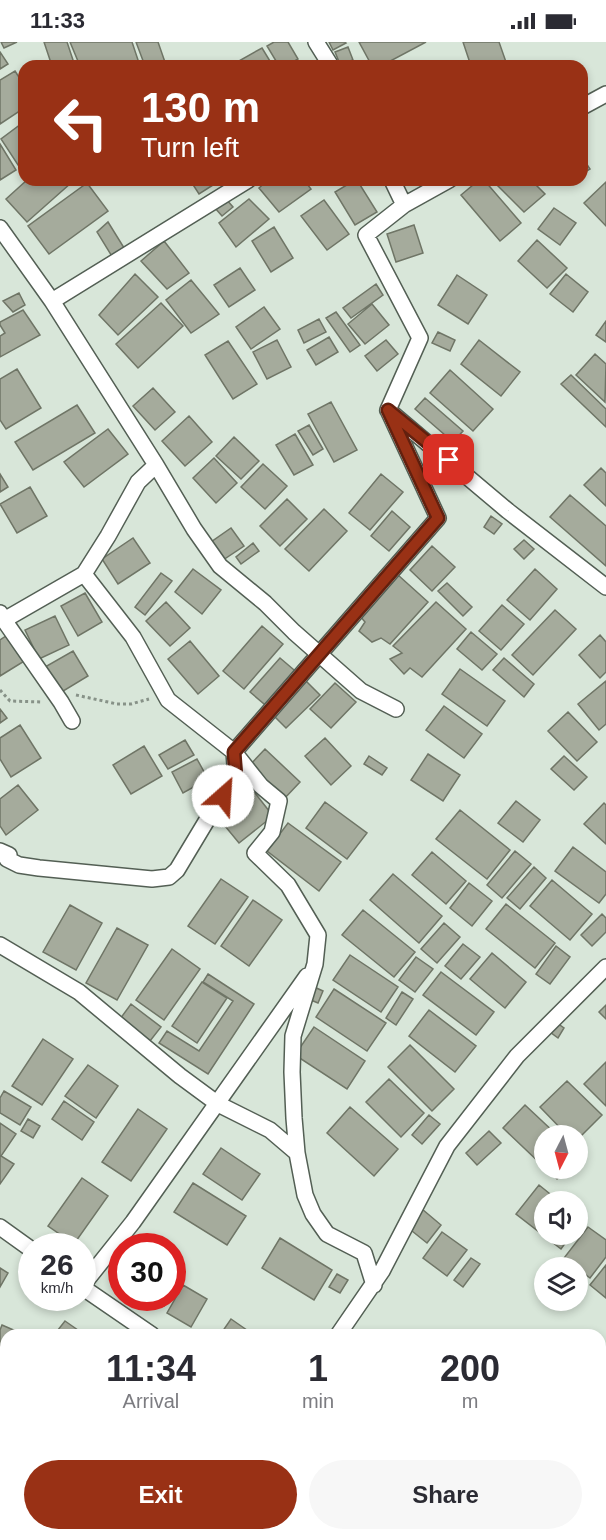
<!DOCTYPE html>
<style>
:root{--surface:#fff;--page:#f7f7f7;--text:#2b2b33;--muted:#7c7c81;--accent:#993115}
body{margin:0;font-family:Helvetica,sans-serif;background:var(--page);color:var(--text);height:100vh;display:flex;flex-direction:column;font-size:22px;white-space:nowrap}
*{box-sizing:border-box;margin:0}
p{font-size:20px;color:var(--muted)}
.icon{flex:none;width:33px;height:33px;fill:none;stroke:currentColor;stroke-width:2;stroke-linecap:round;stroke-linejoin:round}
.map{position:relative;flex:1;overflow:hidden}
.drawer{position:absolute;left:0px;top:1287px;width:606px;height:212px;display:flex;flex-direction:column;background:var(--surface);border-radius:18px 18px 0 0;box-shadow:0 3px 9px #0003}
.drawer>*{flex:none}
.top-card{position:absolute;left:18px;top:18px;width:570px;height:126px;border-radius:18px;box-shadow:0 3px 9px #0003;background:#993115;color:#fff;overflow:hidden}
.needle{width:39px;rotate:186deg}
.buttons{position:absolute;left:534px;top:1083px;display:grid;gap:12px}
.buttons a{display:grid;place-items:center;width:54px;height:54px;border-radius:50%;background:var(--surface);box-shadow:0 3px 9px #0003;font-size:30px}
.speed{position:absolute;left:18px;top:1191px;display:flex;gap:12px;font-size:30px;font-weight:700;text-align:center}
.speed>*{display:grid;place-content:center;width:78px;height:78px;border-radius:50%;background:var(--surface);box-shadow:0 3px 9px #0003;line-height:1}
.speed small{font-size:15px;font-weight:400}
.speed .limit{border:9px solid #d22;background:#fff;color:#111}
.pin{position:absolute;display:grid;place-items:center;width:51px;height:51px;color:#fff;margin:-26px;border-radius:12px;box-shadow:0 3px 9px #0006}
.me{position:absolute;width:66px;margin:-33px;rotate:26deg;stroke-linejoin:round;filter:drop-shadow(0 0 4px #0008)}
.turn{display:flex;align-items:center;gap:21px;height:126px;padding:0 24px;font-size:27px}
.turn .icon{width:78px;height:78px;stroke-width:2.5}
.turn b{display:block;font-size:42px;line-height:51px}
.eta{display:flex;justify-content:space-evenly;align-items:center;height:102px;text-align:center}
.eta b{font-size:36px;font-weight:800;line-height:42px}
.action{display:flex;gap:12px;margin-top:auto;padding:12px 24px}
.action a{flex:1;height:69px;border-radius:36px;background:var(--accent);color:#fff;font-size:24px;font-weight:800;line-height:69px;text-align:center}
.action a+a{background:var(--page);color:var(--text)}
.status{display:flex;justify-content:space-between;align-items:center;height:42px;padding:0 30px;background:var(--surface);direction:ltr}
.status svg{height:16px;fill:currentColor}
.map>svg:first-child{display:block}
</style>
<div class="status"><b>11:33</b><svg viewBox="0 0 49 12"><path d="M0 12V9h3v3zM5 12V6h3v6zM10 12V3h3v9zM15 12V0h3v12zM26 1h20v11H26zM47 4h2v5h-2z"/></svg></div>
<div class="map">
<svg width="606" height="1498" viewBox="0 0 606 1498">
<rect width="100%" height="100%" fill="#d8e6d9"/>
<!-- building -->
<path fill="#a5ab9c" stroke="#6f7566" stroke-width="1.5" d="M1 0H17L4 6Z
M44 0H67L75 24H52Z
M70 0H132L140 24H80Z
M136 0H158L166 23 145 24Z
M274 0H288L298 17 286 24H279L267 4Z
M329 0H345L346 1 333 8Z
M359 0H426L381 24H372Z
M463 0H499L506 20 495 24H471Z
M348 5 353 18 340 22 335 10Z
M262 6 273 24H239L237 20Z
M0 10 8 22 0 27Z
M15 29 24 43V66L0 82V38Z
M21 82 24 85V123L20 126 1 97Z
M0 102 16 128 0 138Z
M582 115 590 127 582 132Z
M27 138H68L71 141 27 180 6 157Z
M190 138H221L199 152Z
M268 138H304L311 147 279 170 259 146Z
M355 138H357L377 170 355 183 335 150Z
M479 138H484L521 181 500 199 461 153Z
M492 138H531L545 152 524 170Z
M606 140V184L584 161Z
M87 141 108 169 49 212 28 184Z
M226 157 233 165 222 174 215 166Z
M249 157 269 177 236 205 219 181Z
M324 158 349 192 327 208 301 174Z
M554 166 576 181 560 203 538 187Z
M108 180 126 209 113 216 97 190Z
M414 183 423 211 396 220 387 192Z
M274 185 293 216 271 230 252 199Z
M537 198 567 226 547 246 518 219Z
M164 199 189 231 167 247 141 219Z
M240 226 255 248 229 265 214 243Z
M135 232 158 255 118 293 99 273Z
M566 232 588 250 573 270 550 252Z
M457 233 487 253 468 282 438 263Z
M191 238 219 272 191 291 166 258Z
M376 242 383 253 351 276 343 266Z
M19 251 25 263 13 270 3 259Z
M161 261 183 284 138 326 116 302Z
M372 262 389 283 365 302 348 282Z
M264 265 280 287 251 307 236 285Z
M23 268 40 293 0 315V294L5 291 0 283V280Z
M336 270 360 303 350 310 326 276Z
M319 277 326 290 304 301 298 288Z
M606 279V300L596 293Z
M438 290 455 298 450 309 432 301Z
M329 295 338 310 316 323 307 308Z
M277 298 291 325 267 337 253 310Z
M386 298 398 312 377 329 365 314Z
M479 298 520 330 501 354 461 322Z
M228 299 257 342 233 357 205 313Z
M595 312 606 322 605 360 576 333Z
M17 327 41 366 6 387 0 378V337Z
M450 328 493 367 473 389 430 351Z
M571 333 606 367V385L561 342Z
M153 346 175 370 155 388 133 364Z
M425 356 463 389 453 400 415 367Z
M331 360 357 408 334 420 308 372Z
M77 363 95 391 33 428 15 400Z
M189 374 212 400 185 424 162 399Z
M309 383 323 407 313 413 298 389Z
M108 387 128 412 84 445 64 420Z
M295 392 313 423 294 433 276 403Z
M234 395 259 419 241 437 216 414Z
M214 416 237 441 216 461 193 436Z
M263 422 287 444 265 467 241 445Z
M601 426 606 431V464L584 443Z
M0 432 8 445 0 450Z
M381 432 403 450 370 488 349 471Z
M30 445 47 474 17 491 0 462Z
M570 453 606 484V524L550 475Z
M287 457 307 477 280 504 260 484Z
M324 467 347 489 309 529 285 507Z
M392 469 410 485 389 509 371 494Z
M491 474 502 482 494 492 484 485Z
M231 486 244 504 223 518 211 500Z
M133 496 150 521 118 542 102 517Z
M524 498 534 507 524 517 514 507Z
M253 501 259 509 241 522 236 515Z
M432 504 455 525 432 549 410 528Z
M193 527 221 548 202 572 175 550Z
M535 527 557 547 530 578 507 558Z
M161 531 172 539 145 573 135 565Z
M398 533 428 560 390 602 381 596 372 600 359 589 365 580 360 574Z
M447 541 472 565 463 574 438 549Z
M85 551 102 580 78 594 61 564Z
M166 560 190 586 170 604 146 579Z
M436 560 466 587 422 635 410 626 404 632 390 617 402 611 393 604Z
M502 563 524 582 501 608 479 589Z
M555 568 576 587 533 633 512 613Z
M55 574 69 603 39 617 25 588Z
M262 584 283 602 244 647 223 629Z
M471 590 497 612 482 628 457 607Z
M9 592 26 618 0 634V598Z
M600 593 606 600V630L600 636 579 613Z
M190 599 219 634 198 652 168 617Z
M73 609 88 634 60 651 45 625Z
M280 616 300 633 270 667 250 650Z
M504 616 534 642 524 655 493 628Z
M460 627 505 659 487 684 442 652Z
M305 638 320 653 286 686 273 673Z
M606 639V682L599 688 578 662Z
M335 641 356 660 331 686 310 667Z
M444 664 482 692 464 716 426 688Z
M0 667 7 676 0 681Z
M568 670 597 700 577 719 548 689Z
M20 683 41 716 11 735 0 717V696Z
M325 696 351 724 331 743 305 714Z
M185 698 194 713 168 727 159 713Z
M144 704 162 734 131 752 113 723Z
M265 707 300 740 284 757 249 724Z
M428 712 460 733 443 759 411 738Z
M369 714 387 726 382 733 364 722Z
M564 714 587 735 574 748 551 727Z
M197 717 208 737 183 751 172 730Z
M18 743 38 768 6 793 0 784V757Z
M251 746 273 774 239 801 216 773Z
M516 759 540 778 523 800 498 781Z
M325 760 367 791 347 817 306 786Z
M604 761 606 763V802L584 782Z
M460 768 510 808 487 837 436 797Z
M288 781 341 820 319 849 267 809Z
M573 805 606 830V852L599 861 555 829Z
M515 809 531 822 502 856 487 843Z
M432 810 466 839 446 862 412 833Z
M534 825 546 836 520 867 507 856Z
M393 832 442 874 419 901 370 858Z
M221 837 248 855 215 902 188 884Z
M552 838 592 872 570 898 530 864Z
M469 841 492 859 472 884 450 866Z
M253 858 282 878 249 924 221 904Z
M506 862 555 901 535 926 486 887Z
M70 863 102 881 76 928 43 910Z
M363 868 415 910 394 935 342 893Z
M602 872 606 876V890L592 904 581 893Z
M444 881 460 895 437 921 421 907Z
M117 886 148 903 117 958 86 941Z
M463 902 480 915 461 937 445 924Z
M556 904 570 915 550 942 536 932Z
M172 907 200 927 164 978 136 958Z
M492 911 526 940 505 966 470 937Z
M350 913 398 945 381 970 333 938Z
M416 915 433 927 415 950 399 938Z
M441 930 494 970 476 993 423 953Z
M208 932 254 962 208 1032 159 1001 167 989 199 1009 233 959 203 940Z
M202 940 227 956 197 1001 172 984Z
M312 944 323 949 318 961 306 956Z
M334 947 386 981 367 1009 316 975Z
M402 950 413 957 396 983 386 976Z
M131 962 161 985 150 999 120 977Z
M606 963V977L599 970Z
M429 968 476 1004 455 1030 409 994Z
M557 981 564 986 558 996 550 990Z
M314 985 365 1019 347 1047 295 1013Z
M43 997 73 1017 42 1063 12 1044Z
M410 1003 454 1047 432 1069 388 1025Z
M606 1020V1064L584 1042Z
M88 1023 118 1044 96 1076 65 1054Z
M389 1037 424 1071 401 1095 366 1060Z
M567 1039 602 1073 578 1097V1094H568L540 1065Z
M4 1049 31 1065 20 1083 0 1071V1056Z
M64 1059 94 1080 82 1098 52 1077Z
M525 1063 558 1094H544V1125L503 1086Z
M350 1065 398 1107 374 1134 327 1091Z
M138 1067 167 1087 131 1139 102 1120Z
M429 1073 440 1082 422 1102 412 1093Z
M28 1077 40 1084 33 1096 21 1089Z
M0 1081 16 1092 1 1114 14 1122 0 1142Z
M489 1089 501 1101 477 1123 466 1111Z
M221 1106 260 1132 242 1158 203 1132Z
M546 1126H567L557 1137Z
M82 1136 108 1154 74 1202 48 1184Z
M193 1141 246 1174 227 1203 174 1170Z
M539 1143 560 1160H544V1192H572L561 1207 516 1172Z
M422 1167 441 1183 427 1201 407 1185Z
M578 1174 583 1178 578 1185Z
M588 1185 606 1198V1215L590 1236 564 1216Z
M442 1190 467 1208 447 1234 423 1216Z
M280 1196 332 1228 314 1258 262 1226Z
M471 1216 480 1222 463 1245 454 1238Z
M606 1223V1256L590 1243Z
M0 1226 8 1231 0 1245Z
M337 1232 348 1238 340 1251 329 1245Z
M172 1237 178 1240 172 1250Z
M183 1243 207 1257 191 1285 167 1271Z
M149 1256H169L164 1264Z
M231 1277 254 1293H220Z
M65 1279 85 1293H54Z
M2 1283 25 1293H6V1328L0 1326V1288Z
M606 1324V1351L600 1348V1338Z
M600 1358 606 1360V1379L600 1377Z
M5 1393 6 1394V1441L0 1435V1398Z
M0 1442 6 1448V1454L0 1461Z
M60 1492H78L86 1498H56Z
M571 1492H575L583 1498H568Z"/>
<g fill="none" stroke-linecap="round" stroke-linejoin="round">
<!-- minor casing -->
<g stroke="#535f54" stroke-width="18">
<path id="minor" d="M316 0 331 24
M582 65 606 52
M392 138 404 163
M449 138 404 163 366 193 420 296 388 368 508 469 606 545
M0 186 52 259 156 423 138 440 108 494 84 532 4 578 0 571
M52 259 248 138
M156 423 194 487 220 524 265 561 294 590 361 649 396 667
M84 532 133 595 168 658 234 710 261 744 279 759 272 790 255 811 288 843 318 893 315 922 293 994 292 1030 294 1076 297 1111 305 1153 313 1172 327 1192 364 1211 374 1243
M4 578 61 660 72 679
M0 809 9 813 7 817 19 823 39 826 152 837 169 835 177 828 210 773 236 736 234 710 438 476 388 368
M0 903 79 950 180 1034 218 1062 270 1088 297 1111
M0 1185 32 1208
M82 1244 133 1180 307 934
M82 1245 152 1293
M338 1293 382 1229 447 1104 517 1014 606 925
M189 1498 193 1492"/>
</g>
<!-- path -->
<path stroke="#879288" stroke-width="3" stroke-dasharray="3 3" stroke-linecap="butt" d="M0 648 10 659 42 660
M76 653 117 662H131L149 657"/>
<!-- minor -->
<use href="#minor" stroke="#fff" stroke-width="15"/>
</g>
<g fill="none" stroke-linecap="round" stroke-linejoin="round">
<!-- route casing -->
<g stroke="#63200e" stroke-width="15">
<path id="route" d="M223 754 236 736 234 710 438 476 388 368 449 418"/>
</g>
<!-- route -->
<use href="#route" stroke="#993115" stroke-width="10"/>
</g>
</svg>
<div class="buttons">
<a><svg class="needle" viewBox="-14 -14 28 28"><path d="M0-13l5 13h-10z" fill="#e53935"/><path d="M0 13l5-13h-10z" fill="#7c7c81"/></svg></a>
<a><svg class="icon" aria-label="sound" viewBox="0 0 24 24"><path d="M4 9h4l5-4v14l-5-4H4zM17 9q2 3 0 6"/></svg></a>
<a><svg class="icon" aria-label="layers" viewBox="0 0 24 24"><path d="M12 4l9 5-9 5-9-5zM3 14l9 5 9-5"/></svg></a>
</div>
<div class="speed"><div>26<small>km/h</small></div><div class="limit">30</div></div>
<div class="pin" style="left:449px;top:418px;background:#d93025"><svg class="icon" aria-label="arrive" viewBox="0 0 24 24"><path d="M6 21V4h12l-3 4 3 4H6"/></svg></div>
<svg class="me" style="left:223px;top:754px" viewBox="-20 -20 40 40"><circle r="19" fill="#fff"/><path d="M0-13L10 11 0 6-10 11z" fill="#993115"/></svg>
<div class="top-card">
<div class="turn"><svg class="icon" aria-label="left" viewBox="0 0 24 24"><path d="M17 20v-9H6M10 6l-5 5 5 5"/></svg><div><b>130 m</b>Turn left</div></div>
</div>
<section class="drawer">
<div class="eta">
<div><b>11:34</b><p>Arrival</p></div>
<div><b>1</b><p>min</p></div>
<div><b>200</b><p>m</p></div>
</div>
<div class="action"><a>Exit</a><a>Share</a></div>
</section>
</div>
